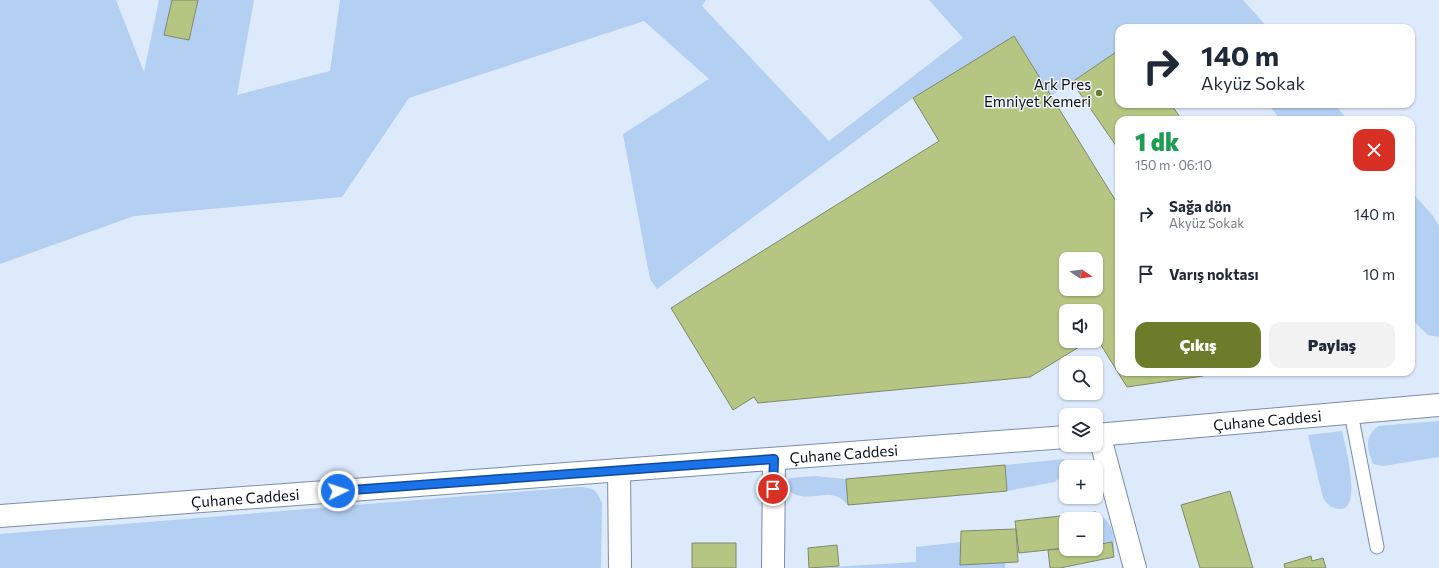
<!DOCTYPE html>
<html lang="tr">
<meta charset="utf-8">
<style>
:root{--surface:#fff;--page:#f2f2f3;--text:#1f2937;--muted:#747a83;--accent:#6c7c2a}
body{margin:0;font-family:Commissioner,sans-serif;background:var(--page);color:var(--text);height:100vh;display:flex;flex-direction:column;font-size:15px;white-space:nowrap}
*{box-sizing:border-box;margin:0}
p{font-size:13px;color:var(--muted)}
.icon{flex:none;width:22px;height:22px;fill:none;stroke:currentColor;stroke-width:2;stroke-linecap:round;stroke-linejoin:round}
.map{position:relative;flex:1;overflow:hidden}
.drawer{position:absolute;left:1115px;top:116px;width:300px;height:260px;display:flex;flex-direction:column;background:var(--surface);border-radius:12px;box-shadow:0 1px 3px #0004}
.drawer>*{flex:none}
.hud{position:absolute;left:1115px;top:24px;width:300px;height:84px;border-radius:12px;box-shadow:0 1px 3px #0004;background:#fff;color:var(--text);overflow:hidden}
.needle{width:26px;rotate:103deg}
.controls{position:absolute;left:1059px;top:252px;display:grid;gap:8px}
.controls a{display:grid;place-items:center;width:44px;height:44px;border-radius:8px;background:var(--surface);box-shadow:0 1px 3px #0004;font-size:20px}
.pin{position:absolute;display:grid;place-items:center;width:34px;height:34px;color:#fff;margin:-17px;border:2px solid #fff;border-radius:50%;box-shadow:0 1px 4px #0007}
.me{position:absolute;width:44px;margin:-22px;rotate:86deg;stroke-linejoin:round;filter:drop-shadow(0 0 3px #0008)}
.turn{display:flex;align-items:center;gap:14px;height:84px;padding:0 20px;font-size:18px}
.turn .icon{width:52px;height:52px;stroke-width:2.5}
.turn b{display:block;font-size:28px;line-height:34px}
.round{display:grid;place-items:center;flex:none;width:42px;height:42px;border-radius:12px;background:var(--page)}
.head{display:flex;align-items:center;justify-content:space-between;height:68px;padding:0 20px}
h1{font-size:24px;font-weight:800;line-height:30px;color:#1e9e55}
.action{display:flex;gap:8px;margin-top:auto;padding:8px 20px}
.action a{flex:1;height:46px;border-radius:12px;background:var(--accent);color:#fff;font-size:16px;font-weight:800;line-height:46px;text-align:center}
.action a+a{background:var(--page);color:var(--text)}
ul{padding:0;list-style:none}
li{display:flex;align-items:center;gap:12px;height:60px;padding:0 20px}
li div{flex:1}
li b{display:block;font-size:15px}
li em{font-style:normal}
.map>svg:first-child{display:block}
</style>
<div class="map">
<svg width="1439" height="568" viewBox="0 0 1439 568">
<rect width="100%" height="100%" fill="#ddeafb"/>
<!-- green -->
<path fill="#b3cff1" d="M0 0H116L144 72 159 0H254L237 95 330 71 340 0H706L702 6 829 141 963 38 929 0H1243L1268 28H1119V50L1051 96 1014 36 913 98 657 289 650 279 623 134 709 79 644 21 409 98 342 197 134 216 0 264Z
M1268 104H1334L1348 120H1281Z
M1411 191 1433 216 1439 226V337L1428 335 1411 319Z
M1439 421V457L1383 466 1373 464C1367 449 1364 437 1378 426Z
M1342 431C1345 444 1362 508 1341 509 1332 509 1328 505 1323 498L1308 435Z
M1064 459 1066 467 1064 476 1054 482 1007 491 1005 465Z
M814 476 846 479 848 505C845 502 841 498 838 497 822 490 799 506 785 486L790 478Z
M578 487C593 488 596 488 602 503L601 568H0V534Z
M1096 512C1114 522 1115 538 1114 557L1112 542 1099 544Z
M961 542 1005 562V568H814L916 562V547Z"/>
<!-- building -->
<path fill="#b5c582" stroke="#81886b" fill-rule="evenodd" d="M172 0H198L189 40 164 35Z
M1014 36 1119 206V372H1206L1203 376 1127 387 1096 337V311H1066V341H1089L1030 377 758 403 754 397 733 410 671 308 939 141 913 98ZM1066 259H1096V289H1066Z
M1119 50V104H1171L1182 120H1119V150L1072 82Z
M1005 465 1007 491 848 505 846 479Z
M1230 491 1253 568H1200L1181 505Z
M1096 512 1099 544 1096 545V519H1066V548L1019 553 1015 521Z
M1016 529 1018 562 960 565 961 531Z
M1112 542 1114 557 1060 568H1050L1048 550 1066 548 1096 549V545Z
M692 543H736V568H692Z
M837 545 839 566 809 568 808 548Z
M1311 556 1312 561 1323 558 1326 568H1285L1284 564Z"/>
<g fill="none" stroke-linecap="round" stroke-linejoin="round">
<!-- lane casing -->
<g stroke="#798da6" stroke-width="15">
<path id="lane" d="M1351 413 1377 547"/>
</g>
<!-- street casing -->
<g stroke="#798da6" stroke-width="24">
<path id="street" d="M1099 434 1135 568
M619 470 620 568
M773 568 774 459"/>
</g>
<!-- primary casing -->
<g stroke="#798da6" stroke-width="24">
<g id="primary">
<path id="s1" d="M1096 435 1439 405"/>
<path id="s2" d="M0 516 1066 437"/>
</g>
</g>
<!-- lane -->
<use href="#lane" stroke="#fff" stroke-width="13"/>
<!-- street -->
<use href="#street" stroke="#fff" stroke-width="22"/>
<!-- primary -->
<use href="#primary" stroke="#fff" stroke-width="22"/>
</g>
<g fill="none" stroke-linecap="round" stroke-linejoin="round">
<!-- route casing -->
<g stroke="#114b97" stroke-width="10">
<path id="route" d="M338 491 774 459 773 489"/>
</g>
<!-- route -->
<use href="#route" stroke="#1a73e8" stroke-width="7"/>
</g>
<!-- markers -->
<circle fill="#6c7c2a" stroke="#f2f6fc" stroke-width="1.5" cx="1099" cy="93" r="4"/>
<g text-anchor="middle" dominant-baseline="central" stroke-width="3" stroke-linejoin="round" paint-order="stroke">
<!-- poi labels -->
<g font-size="15" fill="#080f18" stroke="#f2f6fc" text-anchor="end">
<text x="1091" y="84">Ark Pres<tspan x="1091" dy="17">Emniyet Kemeri</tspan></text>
</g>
<!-- street labels -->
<g font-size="15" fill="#080f18" stroke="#f2f6fc">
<text stroke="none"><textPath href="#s1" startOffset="172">Çuhane Caddesi</textPath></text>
<text stroke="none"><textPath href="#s2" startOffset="846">Çuhane Caddesi</textPath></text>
<text stroke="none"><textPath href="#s2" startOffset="246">Çuhane Caddesi</textPath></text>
</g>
</g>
</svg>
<div class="controls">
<a><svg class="needle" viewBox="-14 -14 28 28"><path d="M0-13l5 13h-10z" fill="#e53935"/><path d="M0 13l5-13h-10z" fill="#747a83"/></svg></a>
<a><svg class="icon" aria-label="sound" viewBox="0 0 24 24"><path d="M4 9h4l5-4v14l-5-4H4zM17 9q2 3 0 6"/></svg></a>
<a><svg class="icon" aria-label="search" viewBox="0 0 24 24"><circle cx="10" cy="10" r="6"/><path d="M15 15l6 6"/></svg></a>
<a><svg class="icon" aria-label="layers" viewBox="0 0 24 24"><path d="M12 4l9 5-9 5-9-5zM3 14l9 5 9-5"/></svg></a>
<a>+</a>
<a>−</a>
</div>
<div class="pin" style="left:773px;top:489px;background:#d93025"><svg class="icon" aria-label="arrive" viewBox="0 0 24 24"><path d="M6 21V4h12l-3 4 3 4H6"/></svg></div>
<svg class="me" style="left:338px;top:491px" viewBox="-20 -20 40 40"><circle r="17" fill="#1a73e8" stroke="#fff" stroke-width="3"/><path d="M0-11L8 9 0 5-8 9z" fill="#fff"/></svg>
<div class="hud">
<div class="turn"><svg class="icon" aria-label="right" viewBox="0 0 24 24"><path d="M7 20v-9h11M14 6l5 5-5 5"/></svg><div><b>140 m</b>Akyüz Sokak</div></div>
</div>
<section class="drawer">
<div class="head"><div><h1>1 dk</h1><p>150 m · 06:10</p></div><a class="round" style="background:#d93025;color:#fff"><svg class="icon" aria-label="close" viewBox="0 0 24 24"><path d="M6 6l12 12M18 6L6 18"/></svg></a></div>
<ul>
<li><svg class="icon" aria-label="right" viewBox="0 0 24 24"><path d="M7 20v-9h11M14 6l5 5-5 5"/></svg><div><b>Sağa dön</b><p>Akyüz Sokak</p></div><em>140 m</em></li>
<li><svg class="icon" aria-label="arrive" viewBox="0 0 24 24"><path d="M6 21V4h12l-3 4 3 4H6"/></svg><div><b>Varış noktası</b></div><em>10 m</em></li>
</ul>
<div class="action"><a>Çıkış</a><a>Paylaş</a></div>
</section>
</div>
